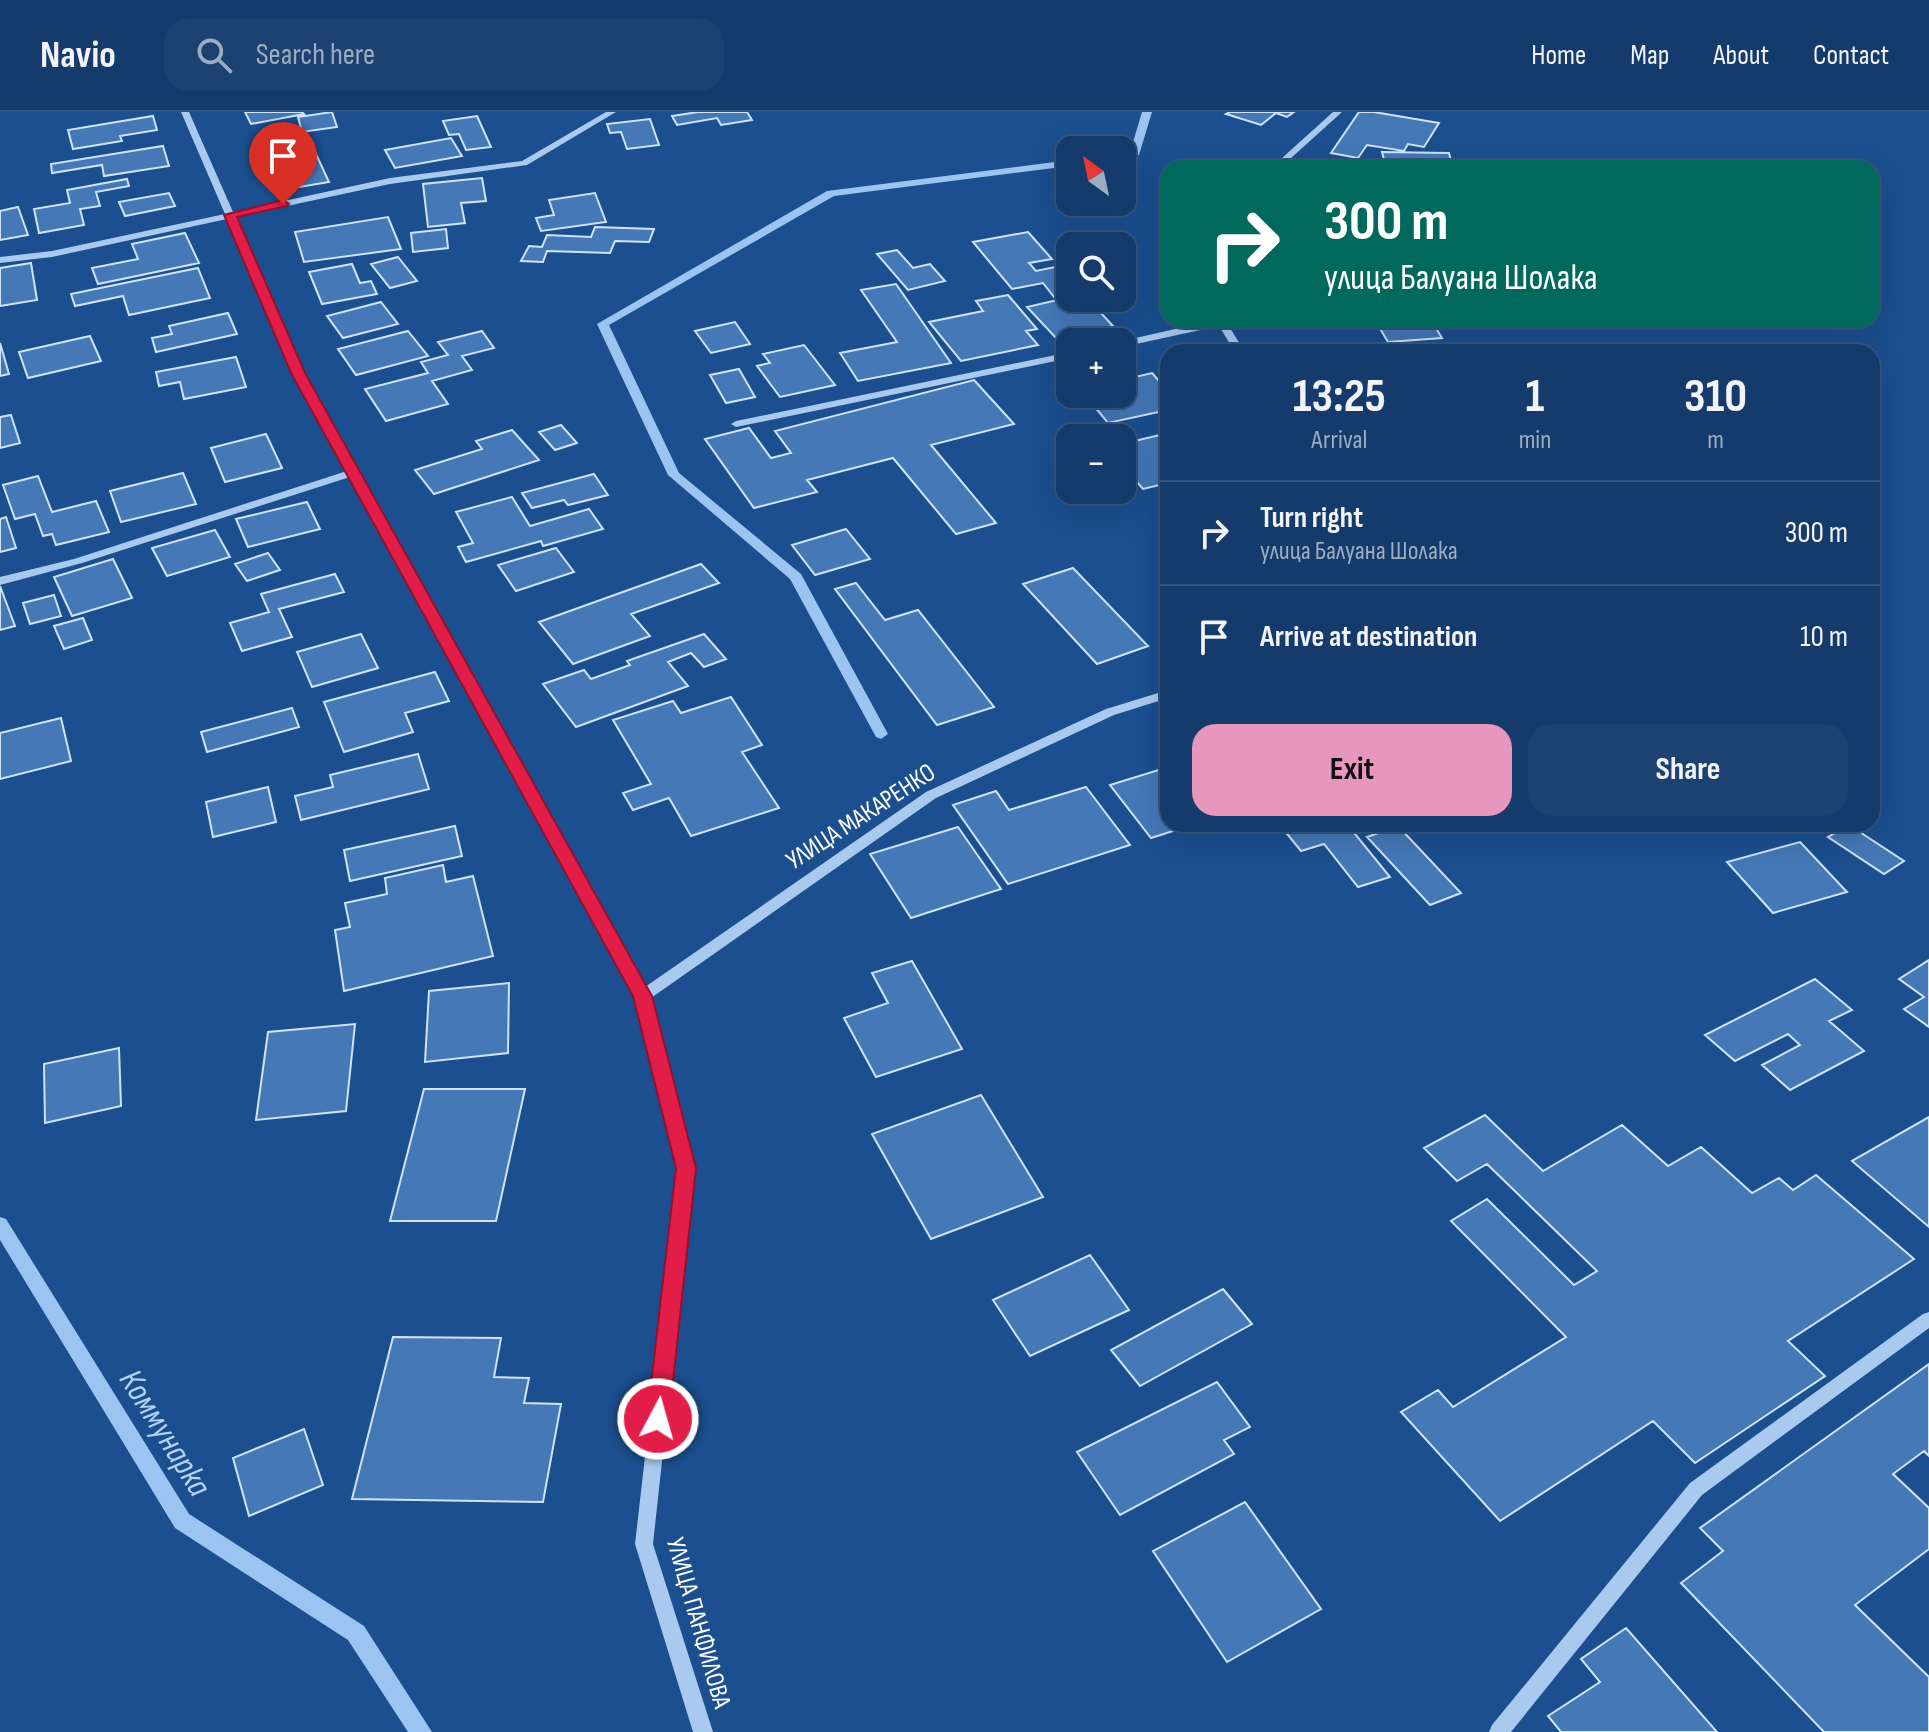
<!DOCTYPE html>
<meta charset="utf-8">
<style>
:root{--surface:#143b6b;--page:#1d4271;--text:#f1f3f6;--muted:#9dadc1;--line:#33557e;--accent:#e797bd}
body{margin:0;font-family:"Sofia Sans Condensed",sans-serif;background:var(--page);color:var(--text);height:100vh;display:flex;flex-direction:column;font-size:30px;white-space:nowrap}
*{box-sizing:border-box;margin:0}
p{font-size:26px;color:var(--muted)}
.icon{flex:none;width:44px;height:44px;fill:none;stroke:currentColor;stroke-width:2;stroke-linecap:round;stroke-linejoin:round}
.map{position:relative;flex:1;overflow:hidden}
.drawer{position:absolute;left:1160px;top:232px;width:720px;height:488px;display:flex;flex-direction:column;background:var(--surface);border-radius:24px;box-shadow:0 8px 32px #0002,0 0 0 2px var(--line)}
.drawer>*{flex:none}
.top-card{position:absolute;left:1160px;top:48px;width:720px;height:168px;border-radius:24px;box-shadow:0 8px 32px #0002,0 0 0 2px var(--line);background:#00695c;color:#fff;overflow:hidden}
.needle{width:52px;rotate:327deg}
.fabs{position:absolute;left:1056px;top:24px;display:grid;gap:16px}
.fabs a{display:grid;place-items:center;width:80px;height:80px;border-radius:16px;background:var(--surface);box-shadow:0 8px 32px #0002,0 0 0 2px var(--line);font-size:40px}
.pin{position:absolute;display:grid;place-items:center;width:68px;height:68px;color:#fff;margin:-82px -34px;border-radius:50% 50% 50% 0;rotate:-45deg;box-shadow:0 0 8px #0007}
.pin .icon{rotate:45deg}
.me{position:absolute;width:88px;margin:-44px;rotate:6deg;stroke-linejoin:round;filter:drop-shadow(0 0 6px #0008)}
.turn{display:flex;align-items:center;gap:28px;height:168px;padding:0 32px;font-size:36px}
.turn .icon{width:104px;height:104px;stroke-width:2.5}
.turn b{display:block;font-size:56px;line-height:68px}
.eta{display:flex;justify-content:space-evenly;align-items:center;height:136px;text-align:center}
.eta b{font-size:48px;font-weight:700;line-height:56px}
.action{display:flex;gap:16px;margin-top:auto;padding:16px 32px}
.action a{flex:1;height:92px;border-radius:24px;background:var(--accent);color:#111;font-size:32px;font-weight:700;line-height:92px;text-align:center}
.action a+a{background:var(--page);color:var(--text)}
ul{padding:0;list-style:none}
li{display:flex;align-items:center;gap:24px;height:104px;padding:0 32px;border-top:2px solid var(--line)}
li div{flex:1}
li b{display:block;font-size:30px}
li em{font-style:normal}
header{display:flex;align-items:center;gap:48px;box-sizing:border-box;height:112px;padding:0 40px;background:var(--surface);border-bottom:2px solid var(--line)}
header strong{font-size:38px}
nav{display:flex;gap:44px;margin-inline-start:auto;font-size:28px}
.search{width:560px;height:72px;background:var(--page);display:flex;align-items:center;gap:20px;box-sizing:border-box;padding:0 28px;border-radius:24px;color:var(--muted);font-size:30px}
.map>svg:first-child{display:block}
</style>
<header>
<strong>Navio</strong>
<div class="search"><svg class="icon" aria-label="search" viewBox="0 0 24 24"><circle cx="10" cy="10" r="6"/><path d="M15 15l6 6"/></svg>Search here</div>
<nav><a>Home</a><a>Map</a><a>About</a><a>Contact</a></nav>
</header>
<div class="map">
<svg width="1929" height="1620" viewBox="0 0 1929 1620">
<rect width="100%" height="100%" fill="#1b4f8f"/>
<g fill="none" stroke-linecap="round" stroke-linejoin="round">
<!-- stream -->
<path fill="#9cc4f0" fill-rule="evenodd" d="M1142 0H1152L1139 43 1122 47V41L1130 40Z
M1070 48V54L834 84 609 213 679 361 801 462 888 622 881 627 876 625 790 467 668 363 597 212 827 79Z
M0 1105 6 1107 189 1402 364 1514 432 1620H408L348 1528 175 1416 0 1128Z"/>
</g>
<!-- building -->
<path fill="#4478b7" stroke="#cfe3fa" stroke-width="2" d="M245 0H302L304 2 251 12Z
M332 0 337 15 302 20 298 5Z
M698 0H747L752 8 721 13 717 6 677 13 672 4Z
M1230 0H1294L1287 5 1276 1 1261 13 1226 2Z
M1359 0H1374L1439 11 1424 35 1408 32 1404 39 1367 33 1358 46 1331 41Z
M153 4 157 18 120 24 122 29 73 37 68 18Z
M477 4 491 35 466 38 459 22 449 23 443 9Z
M650 7 659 33 627 37 621 20 610 21 607 12Z
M451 26 462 44 395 56 385 38Z
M309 27 329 70 276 79 258 36Z
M163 34 169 54 104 64 102 53 52 61 51 52Z
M1382 40 1449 41 1453 56H1386Z
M1502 50 1548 56H1500Z
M482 66 486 89 461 91 465 111 428 115 423 72Z
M127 67 129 74 96 80 100 94 80 97 84 113 39 121 34 97 70 91 67 78Z
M169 81 175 94 125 104 119 90Z
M595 81 606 110 541 119 536 106 554 103 549 88Z
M18 95 28 123 0 128V99Z
M388 105 401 137 304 150 295 120Z
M595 115 654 117 649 130 615 129 610 141 547 139 543 150 521 149 529 134 542 135 547 123 591 125Z
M446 117 448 136 413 140 411 121Z
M1028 120 1052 147 1029 151 1036 159 1070 152V182L1054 185 1043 171 1012 177 973 130Z
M185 121 199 151 98 172 92 156 138 147 132 132Z
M897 138 913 156 930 152 945 169 908 178 877 142Z
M398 145 417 169 390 176 371 152Z
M31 151 37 188 0 194V156Z
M352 152 360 171 371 169 377 182 322 192 309 160Z
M198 156 210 186 129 203 123 184 75 194 71 182Z
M896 172 951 251 858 269 840 241 897 230 861 178Z
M1008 183 1037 217 1026 219 1038 233 961 249 929 210 983 199 976 189Z
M1070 185 1087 186 1113 214 1056 226 1027 195Z
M381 190 398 212 343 226 327 204Z
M228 201 237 222 156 240 152 226 172 222 169 214Z
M1431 208 1442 226 1388 230 1376 210Z
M735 210 750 232 711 241 695 219Z
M408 219 428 244 356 263 338 237Z
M482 219 494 236 462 244 472 258 432 269 448 292 386 309 365 277 428 261 421 250 448 243 438 230Z
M90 224 101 249 28 266 19 240Z
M0 231 9 262 0 264Z
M804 233 835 273 780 285 757 254 770 251 763 242Z
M236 245 246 275 184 287 180 270 159 274 156 260Z
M739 257 755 285 726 291 710 263Z
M1152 261 1168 279V298L1108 311 1084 282H1122V268Z
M974 268 1014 312 931 333 996 411 956 422 893 346 807 368 817 380 754 396 705 327 749 316 771 346 791 341 775 319Z
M11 303 20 331 0 336V305Z
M561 313 577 331 555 338 539 320Z
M512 318 539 348 434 382 415 358 482 337 476 329Z
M1168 321V371L1143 377 1122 353V332Z
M266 322 282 356 225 370 211 336Z
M183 361 196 392 121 410 110 379Z
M594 362 608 383 568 393 564 388 532 396 522 381Z
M38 364 52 400 96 389 109 420 56 433 52 422 43 424 35 402 15 407 3 373Z
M512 385 530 414 589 397 603 417 543 434 541 429 466 450 458 435 473 431 456 400Z
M307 390 320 417 248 435 236 407Z
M6 405 16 436 0 440V407Z
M846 417 870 447 815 463 792 433Z
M215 418 230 445 167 464 152 436Z
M556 436 574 460 516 479 498 453Z
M268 441 280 458 247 469 235 452Z
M113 447 132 486 72 504 54 465Z
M701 452 719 471 631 502 650 524 573 552 539 510Z
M1073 456 1148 534 1097 552 1023 472Z
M335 462 344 480 279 497 292 525 242 539 230 511 269 500 261 482Z
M856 471 885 508 918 498 994 595 937 613 835 477Z
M0 474 15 514 0 518Z
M54 483 61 504 30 512 23 491Z
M83 506 92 528 64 537 54 514Z
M361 522 378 556 312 575 297 540Z
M704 522 726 547 704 555 691 541 668 550 688 574 576 615 543 572 584 558 591 567 630 553 627 549Z
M435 560 449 589 405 601 413 620 344 640 324 590Z
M731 585 762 633 742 640 779 696 691 724 669 686 633 698 623 681 651 672 613 608 673 589 681 601Z
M292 596 299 615 207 640 201 620Z
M61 606 71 649 0 667V621Z
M418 642 429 677 301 708 295 684 333 675 330 663Z
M1168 655V712H1195L1151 726 1110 673Z
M268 675 276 710 213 725 206 690Z
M1086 675 1130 733 1008 772 953 693 996 679 1009 698Z
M1279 712H1347L1390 765 1358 775 1324 732 1301 739Z
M1849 713 1904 749 1884 762 1828 725Z
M455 714 462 744 350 769 344 738Z
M1398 714 1461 781 1430 793 1367 725Z
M958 715 1001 777 911 806 870 742Z
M1800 730 1847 780 1773 801 1727 750Z
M443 753 446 770 473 764 493 844 344 879 335 818 350 815 345 791 387 782 385 766Z
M1929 848V915L1904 897 1924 885 1899 867Z
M912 849 962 937 876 965 844 906 888 891 872 861Z
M1815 867 1852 898 1829 909 1864 939 1790 978 1762 953 1800 933 1788 922 1735 949 1705 923Z
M509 871 508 941 425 950 429 879Z
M355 912 346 999 256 1008 268 920Z
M119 936 121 994 45 1011 44 952Z
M424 977H525L496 1109H390Z
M981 983 1043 1085 931 1127 872 1022Z
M1485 1003 1543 1059 1622 1013 1668 1054 1701 1035 1752 1081 1779 1066 1793 1078 1816 1063 1914 1147 1788 1229 1825 1264 1695 1351 1653 1309 1500 1409 1401 1300 1438 1278 1453 1295 1566 1225 1451 1109 1487 1087 1574 1173 1597 1159 1487 1052 1457 1069 1424 1036Z
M1929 1005V1115L1852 1049Z
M1090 1143 1129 1198 1030 1244 993 1188Z
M1223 1177 1252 1212 1140 1274 1111 1238Z
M393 1225 501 1226 494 1265 529 1266 524 1291 561 1292 543 1390 352 1387Z
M1929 1252V1344L1924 1339 1893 1362 1929 1396V1437L1855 1493 1929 1565V1620H1824L1681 1471 1723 1439 1700 1416Z
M1217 1270 1250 1315 1224 1328 1234 1342 1120 1403 1077 1340Z
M304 1317 323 1373 249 1404 233 1346Z
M1245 1390 1321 1497 1227 1550 1153 1439Z
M1626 1516 1717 1620H1561L1548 1604 1600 1570 1581 1547Z"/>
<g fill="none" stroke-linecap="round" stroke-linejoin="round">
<!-- minor -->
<path fill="#a9c9ee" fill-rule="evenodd" d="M181 0H189L233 100 390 66 522 49 606 0H616L527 53 390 72 235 105 303 261 645 875 926 680 1106 597 1168 578V586L1114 603 936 686 651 886 694 1056 653 1432 713 1620H693L635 1432 678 1056 636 884 350 365 82 451 0 473V465L74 447 347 359 293 261 227 107 52 145 0 151V145L52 139 225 102Z
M1333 0H1342L1280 56H1271Z
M1215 208H1225L1245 240H1235L1219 214 1122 235V230H1118Z
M1070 240V246L736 315 731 312 736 309Z
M1929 1200V1216L1702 1383 1511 1620H1489L1492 1613 1690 1371 1923 1202Z"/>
</g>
<!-- route -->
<path fill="#e11d48" stroke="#92132f" stroke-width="2" d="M283 88 289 92 287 94 237 105 305 261 652 884 696 1056 669 1307 666 1314 658 1317 650 1314 647 1307 676 1056 633 884 291 261 224 103Z"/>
<g text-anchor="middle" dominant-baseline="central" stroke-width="7" stroke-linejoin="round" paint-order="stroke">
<!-- street labels -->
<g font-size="26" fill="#fff" stroke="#1b4f8f">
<text transform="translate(861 705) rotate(-33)">УЛИЦА МАКАРЕНКО</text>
<text transform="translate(698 1511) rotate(74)">УЛИЦА ПАНФИЛОВА</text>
</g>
<!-- near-water labels -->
<g font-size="34" font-style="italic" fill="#b5d3f5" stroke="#1b4f8f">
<text transform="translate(165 1321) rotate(58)">Коммунарка</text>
</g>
</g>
</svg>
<div class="fabs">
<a><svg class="needle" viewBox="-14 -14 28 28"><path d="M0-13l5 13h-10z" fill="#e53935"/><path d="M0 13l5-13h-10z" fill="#9dadc1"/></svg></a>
<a><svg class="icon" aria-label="search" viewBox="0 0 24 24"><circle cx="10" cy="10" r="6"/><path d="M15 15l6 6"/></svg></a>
<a>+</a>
<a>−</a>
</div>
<div class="pin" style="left:283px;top:92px;background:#d93025"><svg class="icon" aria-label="arrive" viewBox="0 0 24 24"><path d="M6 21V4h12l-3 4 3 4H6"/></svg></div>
<svg class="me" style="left:658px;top:1307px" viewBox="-20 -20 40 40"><circle r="17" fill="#e11d48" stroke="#fff" stroke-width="3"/><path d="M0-11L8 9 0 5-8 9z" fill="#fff"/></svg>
<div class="top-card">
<div class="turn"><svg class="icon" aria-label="right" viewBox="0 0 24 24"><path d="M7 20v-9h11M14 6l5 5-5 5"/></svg><div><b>300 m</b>улица Балуана Шолака</div></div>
</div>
<section class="drawer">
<div class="eta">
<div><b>13:25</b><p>Arrival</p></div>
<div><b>1</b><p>min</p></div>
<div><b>310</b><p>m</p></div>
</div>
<ul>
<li><svg class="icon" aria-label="right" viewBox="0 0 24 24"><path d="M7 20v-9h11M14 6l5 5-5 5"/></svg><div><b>Turn right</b><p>улица Балуана Шолака</p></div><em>300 m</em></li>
<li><svg class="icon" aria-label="arrive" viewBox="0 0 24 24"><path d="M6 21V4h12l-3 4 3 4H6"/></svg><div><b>Arrive at destination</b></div><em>10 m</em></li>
</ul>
<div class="action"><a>Exit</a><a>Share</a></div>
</section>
</div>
